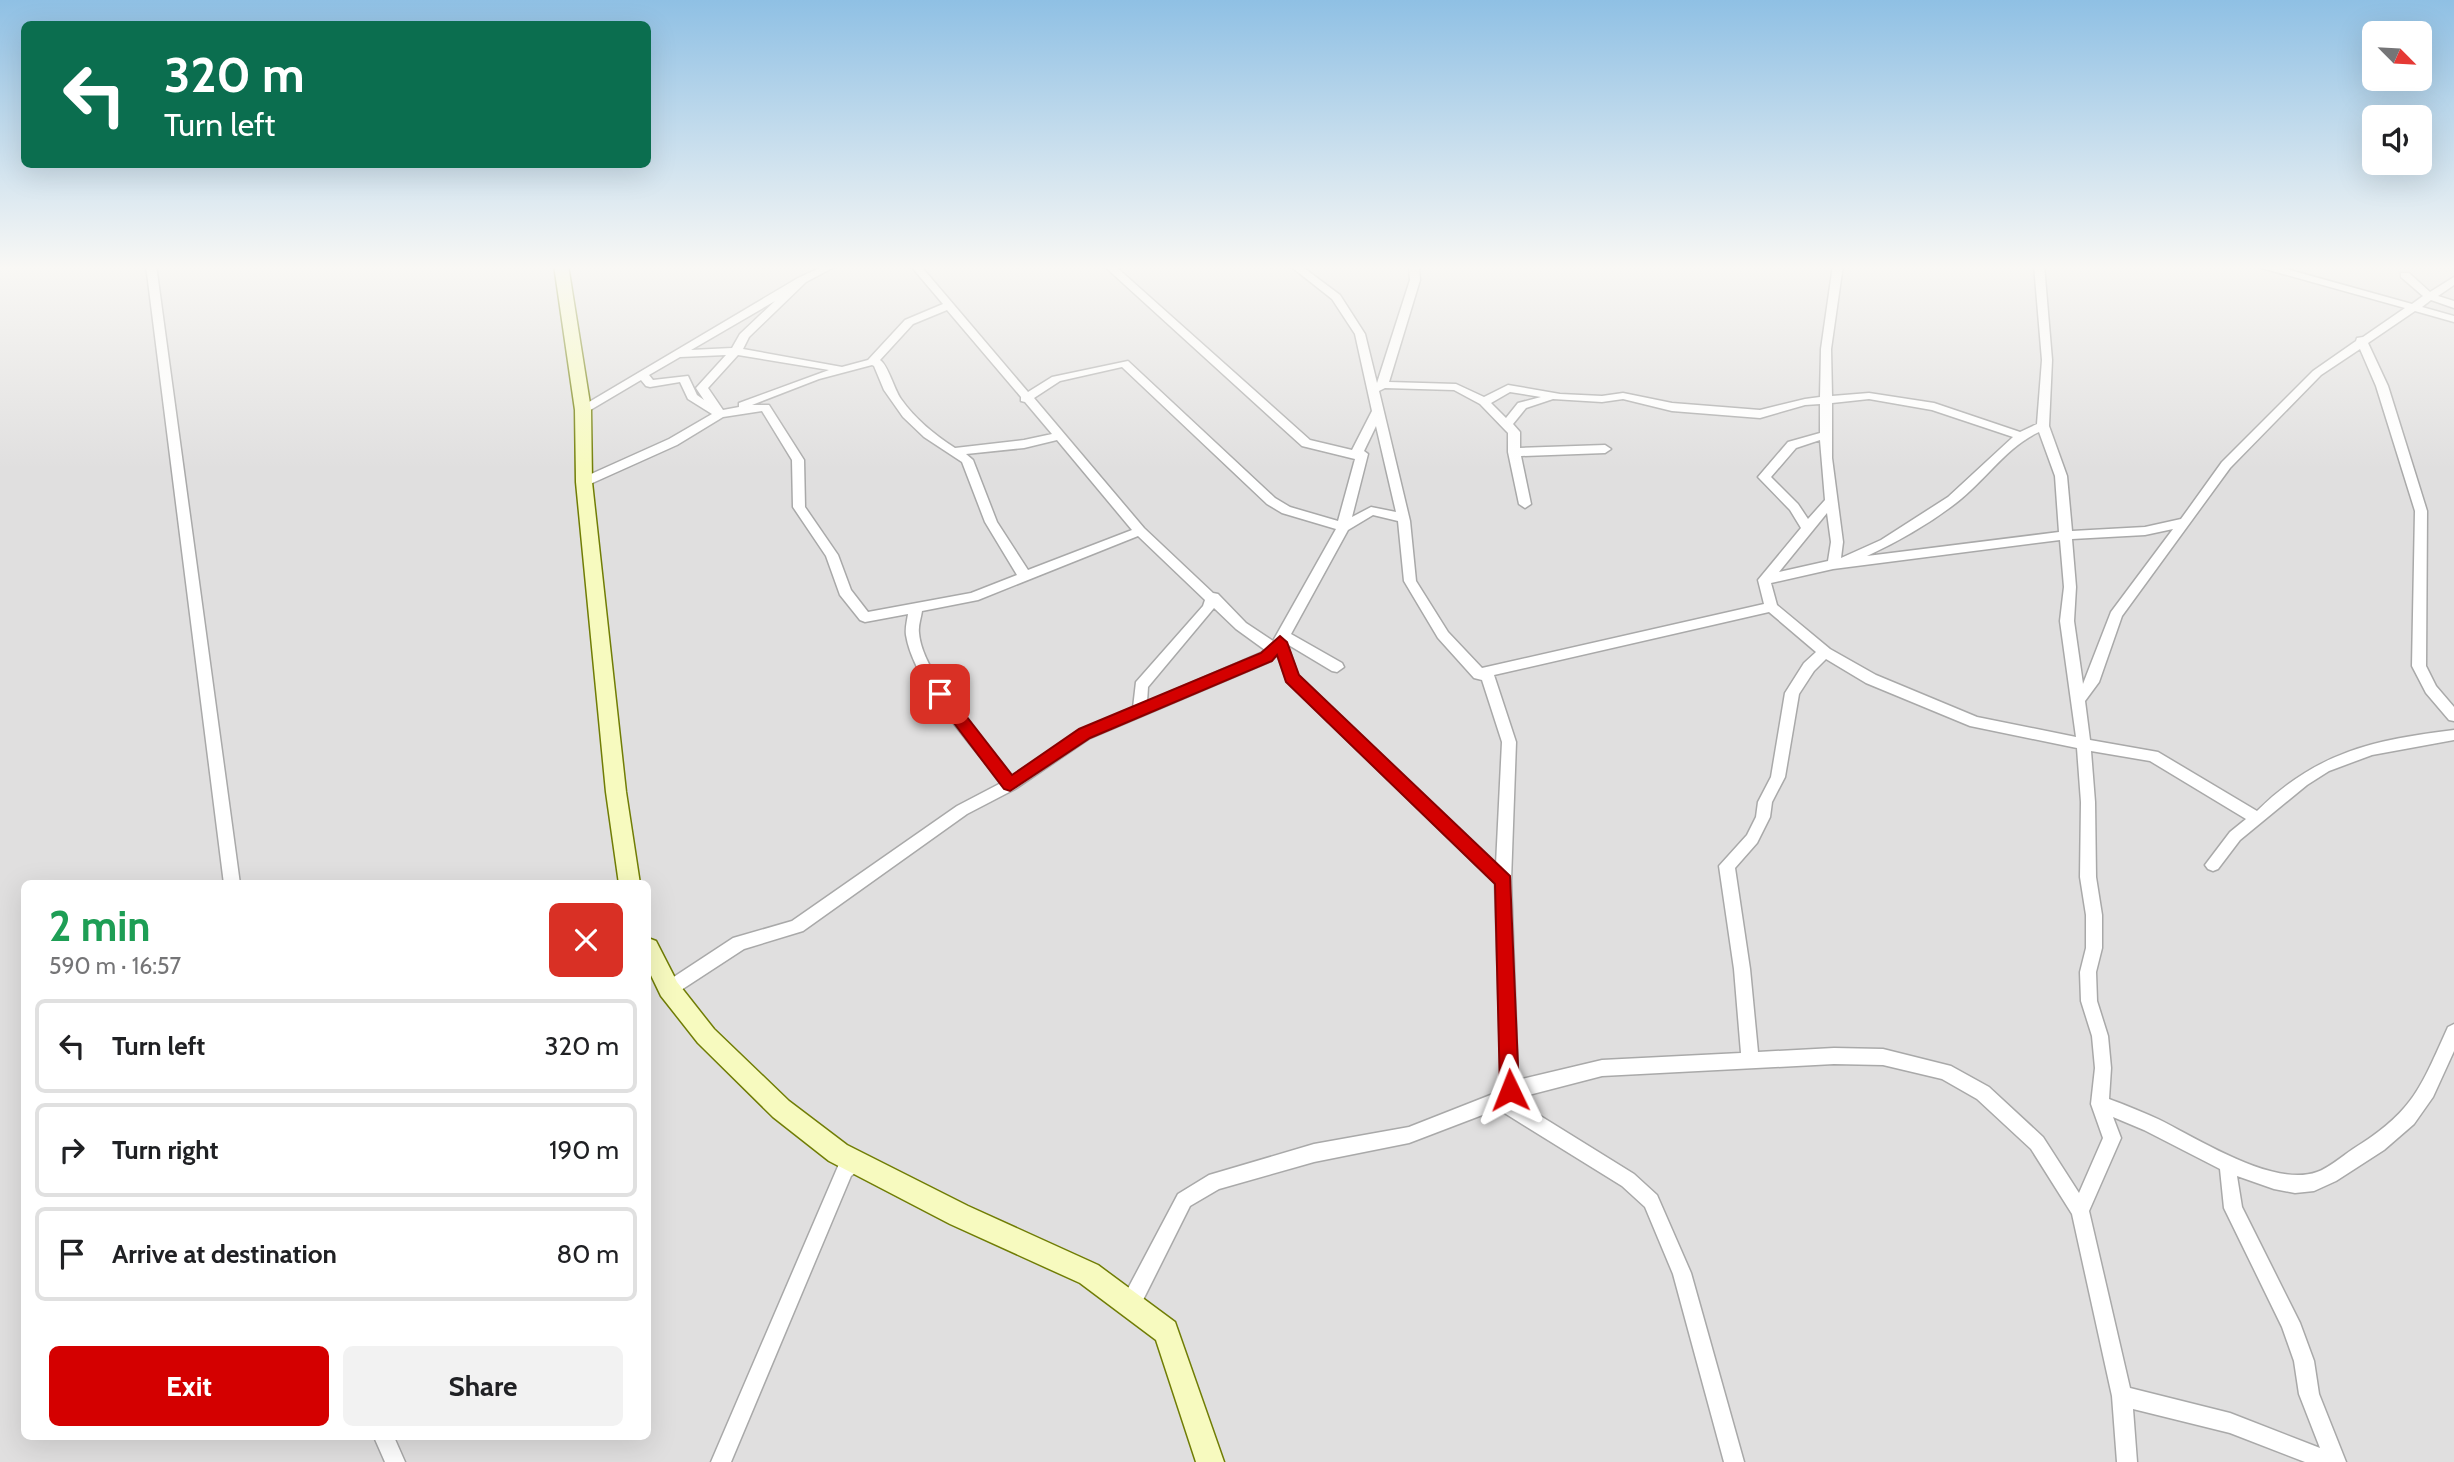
<!DOCTYPE html>
<meta charset="utf-8">
<style>
:root{--surface:#fff;--page:#f2f2f2;--text:#202124;--muted:#757577;--line:#e0e0e0;--accent:#d40000}
body{margin:0;font-family:Cabin,sans-serif;background:var(--page);color:var(--text);height:100vh;display:flex;flex-direction:column;font-size:26px;white-space:nowrap}
*{box-sizing:border-box;margin:0}
p{font-size:23px;color:var(--muted)}
.icon{flex:none;width:38px;height:38px;fill:none;stroke:currentColor;stroke-width:2;stroke-linecap:round;stroke-linejoin:round}
.map{position:relative;flex:1;overflow:hidden}
.sheet{position:absolute;left:21px;top:880px;width:630px;height:560px;display:flex;flex-direction:column;background:var(--surface);border-radius:10px;box-shadow:0 7px 28px #0002}
.sheet>*{flex:none}
.guide{position:absolute;left:21px;top:21px;width:630px;height:147px;border-radius:10px;box-shadow:0 7px 28px #0002;background:#0b6e4f;color:#fff;overflow:hidden}
.needle{width:46px;rotate:114deg}
.buttons{position:absolute;left:2362px;top:21px;display:grid;gap:14px}
.buttons a{display:grid;place-items:center;width:70px;height:70px;border-radius:10px;background:var(--surface);box-shadow:0 7px 28px #0002;font-size:35px}
.pin{position:absolute;display:grid;place-items:center;width:60px;height:60px;color:#fff;margin:-30px;border-radius:14px;box-shadow:0 4px 10px #0006}
.me{position:absolute;width:77px;margin:-38px;rotate:358deg;stroke-linejoin:round;filter:drop-shadow(0 0 5px #0008)}
.turn{display:flex;align-items:center;gap:24px;height:147px;padding:0 28px;font-size:32px}
.turn .icon{width:91px;height:91px;stroke-width:2.5}
.turn b{display:block;font-size:49px;line-height:60px}
.round{display:grid;place-items:center;flex:none;width:74px;height:74px;border-radius:10px;background:var(--page)}
.headline{display:flex;align-items:center;justify-content:space-between;height:119px;padding:0 28px}
h1{font-size:42px;font-weight:800;line-height:52px;color:#1e9e55}
.button{display:flex;gap:14px;margin-top:auto;padding:14px 28px}
.button a{flex:1;height:80px;border-radius:10px;background:var(--accent);color:#fff;font-size:28px;font-weight:800;line-height:80px;text-align:center}
.button a+a{background:var(--page);color:var(--text)}
ul{padding:0;list-style:none}
li{display:flex;align-items:center;gap:21px;height:94px;margin:0 14px 10px;padding:0 14px;border:4px solid var(--line);border-radius:10px}
li div{flex:1}
li b{display:block;font-size:26px}
li em{font-style:normal}
.map>svg:first-child{display:block}
</style>
<div class="map">
<svg width="2454" height="1462" viewBox="0 0 2454 1462">
<rect width="100%" height="100%" fill="#f2efe9"/>
<!-- residential -->
<path fill="#e0dfdf" fill-rule="evenodd" d="M0 265H2454V1462H0ZM24 884H648V1437H24Z"/>
<g fill="none" stroke-linecap="round" stroke-linejoin="round">
<!-- street casing -->
<g stroke="#a9a9a9" stroke-width="3">
<path id="street" d="M146 265H156L240 884H224Z
M826 265H838L806 282 749 337 743 349 842 367 868 360 905 320 943 304 910 265H920L1028 392 1052 377 1128 361 1275 498 1290 507 1338 521 1355 459 1302 446 1103 265H1114L1310 440 1352 450 1372 411 1355 334 1332 299 1289 265H1300L1340 295 1365 334 1377 383 1410 280 1409 265H1419L1420 280 1389 382 1456 384 1484 397 1508 385 1560 394 1602 396 1623 393 1672 403 1760 410 1805 399 1820 397 1821 349 1833 265H1843L1831 349 1832 396 1869 393 1934 403 2020 432 2037 424 2042 360 2034 265H2044L2052 360 2049 426 2067 476 2072 531 2145 527 2181 519 2222 462 2313 371 2356 341 2357 338 2363 337 2405 308 2258 267 2257 265H2272L2412 304 2423 296 2401 277V273H2409L2430 292 2454 277V285L2438 296 2454 301V308L2431 300 2422 307 2454 316V322L2415 311 2368 343 2388 386 2427 511 2426 666 2436 686 2454 707V721L2449 720 2426 693 2412 666 2415 511 2376 386 2360 349 2321 375 2230 468 2122 616 2099 682 2085 701 2090 740 2158 752 2257 811C2317 752 2373 740 2454 730V740L2372 755 2329 771 2307 785 2240 840 2218 869 2213 871 2208 869 2205 865 2208 861 2230 832 2246 819 2150 761 2091 751 2095 802 2096 877 2102 915V948L2096 972 2097 1001 2108 1036 2111 1068 2109 1099C2126 1105 2142 1112 2158 1119 2197 1138 2273 1188 2317 1172 2329 1168 2341 1157 2353 1149 2413 1112 2420 1089 2448 1027L2454 1024V1051L2433 1097 2414 1124 2384 1150 2336 1181 2314 1191 2295 1193 2274 1189 2237 1176 2242 1207 2300 1323 2314 1361 2319 1394 2346 1462H2305L2230 1433 2133 1409 2137 1462H2117L2112 1396 2072 1214 2031 1149 1977 1099 1942 1079 1883 1065 1834 1064 1602 1076 1513 1099 1634 1174 1657 1195 1691 1273 1744 1462H1724L1673 1274 1645 1207 1622 1186 1498 1109 1409 1143 1314 1162 1219 1189 1190 1206 1138 1310 1131 1312 1124 1310 1122 1303 1124 1296 1178 1194 1209 1175 1314 1144 1409 1127 1493 1094 1501 1087 1495 883 1287 682 1277 654 1271 661 1090 738 1015 789 967 814 803 931 744 949 675 994 669 996 663 994 661 989 663 984 733 938 792 921 957 806 1001 783C971 743 914 684 906 635 905 628 907 621 908 614L865 622 860 620 840 595 826 556 793 507 792 460 762 411 723 417 677 445 588 485H580L578 482 580 479 669 439 712 414 688 399 680 382 650 387 646 386 641 380 587 412H579V408L798 278ZM775 301 740 334 732 348 691 350ZM947 310 1021 397V401L1025 402 1052 434 1024 440 955 448C935 435 915 419 901 399 894 389 888 365 880 360L913 324ZM726 355 696 388 704 400 697 395 688 376 653 380 649 375 680 357ZM738 355 829 370 739 403V407L723 410 708 388ZM872 365 874 366 884 390 903 417 924 437 962 462 985 522 1017 575 971 593 868 612 851 590 838 555 805 507 804 460 769 405H752L819 379ZM1122 367 1267 504 1282 513 1336 529 1273 641 1246 623 1218 594 1213 593 1144 528 1034 398 1060 381ZM1385 388 1454 390 1480 404 1508 433V452L1519 504 1525 508 1531 504 1521 456 1605 453 1611 449 1605 445 1520 448V432L1513 424 1526 408 1553 399 1602 402 1623 399 1672 411 1760 418 1805 405 1820 404V433L1788 442 1758 477 1790 510 1801 528 1758 580 1764 604 1482 668 1448 632 1416 581 1410 521 1379 391ZM1510 392 1541 397 1518 403 1506 418 1491 403ZM1869 399 1932 410 2013 437 1948 497 1881 540 1841 558 1843 542 1832 458V403ZM1376 426 1396 512 1371 507 1352 517 1368 454 1364 451ZM2039 432 2055 476 2059 532 1867 556C1897 542 1929 524 1956 503 1985 481 2006 447 2039 432ZM1057 440 1132 530 1028 570 997 522 973 460 966 454 1024 448ZM1820 440 1825 500 1808 519 1798 504 1771 477 1796 448ZM1827 513 1831 542 1828 561 1779 572ZM1373 515 1398 521 1404 581 1438 638 1474 678 1482 680 1502 742 1496 865 1298 675 1287 644 1332 671 1337 672 1344 667 1342 663 1291 634 1348 530ZM2173 529 2111 612 2083 684 2074 621 2076 587 2072 539 2145 535ZM1138 536 1205 600 1203 606 1136 682 1133 708 1080 730 1012 776C986 741 922 675 919 633 918 626 921 618 922 611L978 600ZM2060 540 2064 587 2060 621 2076 737 1977 717 1876 675 1830 649 1777 605 1771 583 1833 569ZM1214 608 1236 629 1265 650 1261 653 1147 702 1148 687ZM1769 612 1816 652 1804 663 1785 693 1771 777 1758 802 1756 817 1747 835 1719 866 1734 969 1741 1053 1602 1060 1518 1080 1511 881 1516 742 1494 675ZM1826 659 1866 683 1970 726 2077 748 2081 802 2080 877 2086 915V948L2080 972 2081 1001 2092 1036 2095 1068 2091 1104 2103 1138 2079 1193 2043 1137 1989 1087 1951 1066 1883 1049 1834 1048 1758 1052 1750 969 1735 868 1757 843 1770 817 1772 802 1785 777 1799 694 1814 671ZM2113 1117 2144 1130 2220 1169 2224 1208 2282 1327 2294 1361 2299 1394 2320 1448 2230 1413 2130 1388 2089 1211 2121 1138Z
M856 1153 862 1156 865 1162 862 1168 851 1176 731 1462H711L839 1164Z
M374 1437H394L405 1462H385Z"/>
</g>
<!-- secondary casing -->
<g stroke="#707d05" stroke-width="3">
<path id="secondary" d="M554 265H568L591 410 592 482 626 792 640 884H619L606 792 576 482 575 410Z
M648 938 656 941 677 982 714 1029 789 1101 847 1145 968 1206 1098 1265 1175 1322 1224 1462H1196L1156 1340 1080 1283 950 1224 829 1161 773 1117 698 1043 661 996 648 969Z"/>
</g>
<!-- street -->
<use href="#street" fill="#fff" fill-rule="evenodd"/>
<!-- secondary -->
<use href="#secondary" fill="#f7fabf" fill-rule="evenodd"/>
</g>
<!-- sky -->
<linearGradient id="sky" x2="0" y2="1"><stop stop-color="#8fc0e4"/><stop offset="0.57" stop-color="#f9f8f5"/><stop offset="1" stop-color="#f9f8f5" stop-opacity="0"/></linearGradient>
<rect width="2454" height="469" fill="url(#sky)"/>
<!-- route -->
<path fill="#d40000" stroke="#8a0000" stroke-width="2" d="M1280 636 1287 642 1299 675 1510 876 1519 1090 1517 1097 1510 1100 1503 1097 1500 1090 1495 884 1286 682 1277 655 1272 661 1090 738 1010 791 1004 789 932 694 940 688 946 690 1012 775 1079 729 1261 653Z"/>
</svg>
<div class="buttons">
<a><svg class="needle" viewBox="-14 -14 28 28"><path d="M0-13l5 13h-10z" fill="#e53935"/><path d="M0 13l5-13h-10z" fill="#757577"/></svg></a>
<a><svg class="icon" aria-label="sound" viewBox="0 0 24 24"><path d="M4 9h4l5-4v14l-5-4H4zM17 9q2 3 0 6"/></svg></a>
</div>
<div class="pin" style="left:940px;top:694px;background:#d93025"><svg class="icon" aria-label="arrive" viewBox="0 0 24 24"><path d="M6 21V4h12l-3 4 3 4H6"/></svg></div>
<svg class="me" style="left:1510px;top:1090px" viewBox="-20 -20 40 40"><path d="M0-17L14 15 0 8-14 15z" fill="#d40000" stroke="#fff" stroke-width="4"/></svg>
<div class="guide">
<div class="turn"><svg class="icon" aria-label="left" viewBox="0 0 24 24"><path d="M17 20v-9H6M10 6l-5 5 5 5"/></svg><div><b>320 m</b>Turn left</div></div>
</div>
<section class="sheet">
<div class="headline"><div><h1>2 min</h1><p>590 m · 16:57</p></div><a class="round" style="background:#d93025;color:#fff"><svg class="icon" aria-label="close" viewBox="0 0 24 24"><path d="M6 6l12 12M18 6L6 18"/></svg></a></div>
<ul>
<li><svg class="icon" aria-label="left" viewBox="0 0 24 24"><path d="M17 20v-9H6M10 6l-5 5 5 5"/></svg><div><b>Turn left</b></div><em>320 m</em></li>
<li><svg class="icon" aria-label="right" viewBox="0 0 24 24"><path d="M7 20v-9h11M14 6l5 5-5 5"/></svg><div><b>Turn right</b></div><em>190 m</em></li>
<li><svg class="icon" aria-label="arrive" viewBox="0 0 24 24"><path d="M6 21V4h12l-3 4 3 4H6"/></svg><div><b>Arrive at destination</b></div><em>80 m</em></li>
</ul>
<div class="button"><a>Exit</a><a>Share</a></div>
</section>
</div>
